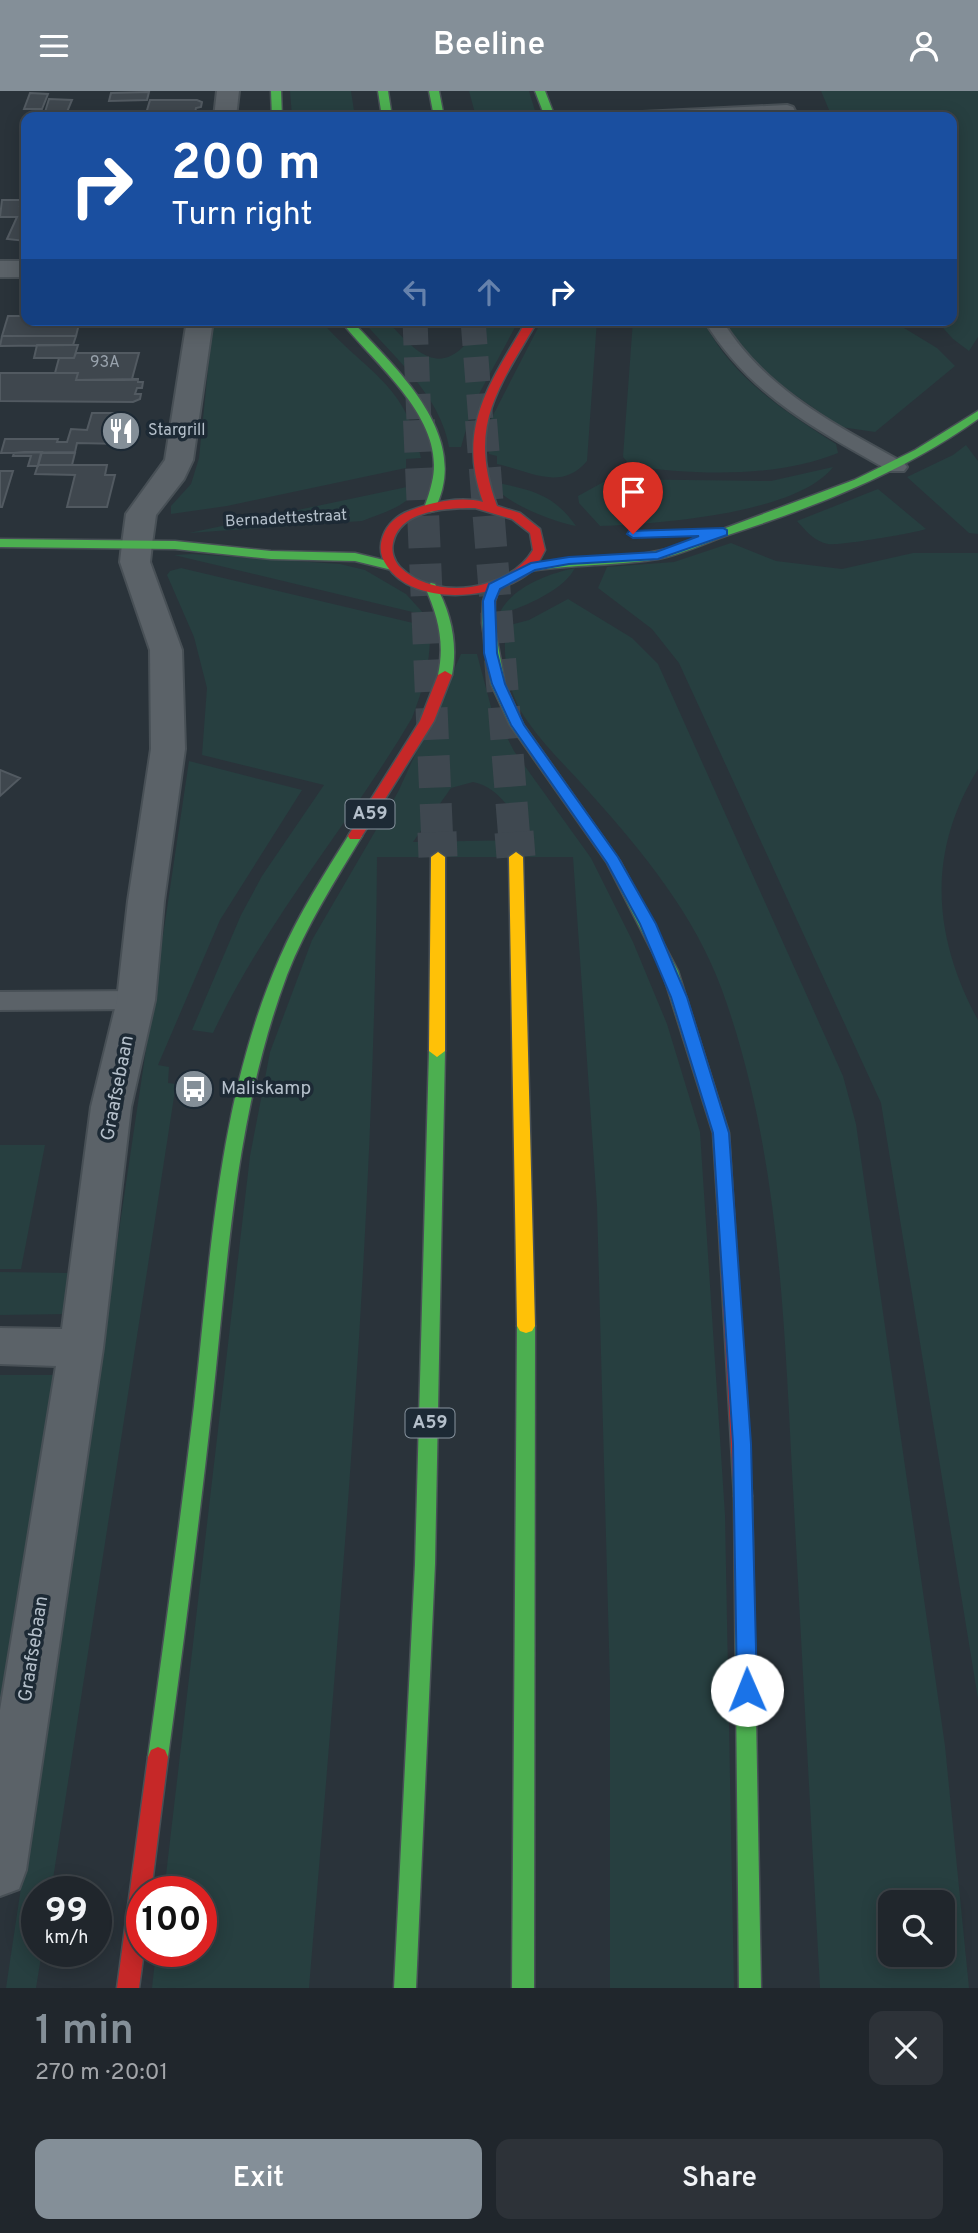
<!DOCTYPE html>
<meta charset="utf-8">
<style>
:root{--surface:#20262c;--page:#2d3238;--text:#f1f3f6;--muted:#a2a5a9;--line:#3d4348;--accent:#848f98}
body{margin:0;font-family:Overpass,sans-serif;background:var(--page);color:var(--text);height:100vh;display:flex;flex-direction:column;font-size:26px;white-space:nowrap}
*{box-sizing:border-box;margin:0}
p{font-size:23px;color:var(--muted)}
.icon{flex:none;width:38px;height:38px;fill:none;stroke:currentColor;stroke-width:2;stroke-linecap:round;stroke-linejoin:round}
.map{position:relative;height:1897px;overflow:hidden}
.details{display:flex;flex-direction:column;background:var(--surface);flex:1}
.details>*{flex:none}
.banner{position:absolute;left:21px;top:21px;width:936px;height:214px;border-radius:14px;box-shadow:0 4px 18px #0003,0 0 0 2px var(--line);background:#1a4fa0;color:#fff;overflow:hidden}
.tools{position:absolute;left:878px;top:1799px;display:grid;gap:14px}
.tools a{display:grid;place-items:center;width:77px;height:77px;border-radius:14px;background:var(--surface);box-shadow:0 4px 18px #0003,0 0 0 2px var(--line);font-size:35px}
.speed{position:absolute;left:21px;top:1785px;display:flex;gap:14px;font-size:35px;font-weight:700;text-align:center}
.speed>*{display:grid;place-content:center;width:91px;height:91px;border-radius:50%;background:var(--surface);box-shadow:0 4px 18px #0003,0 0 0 2px var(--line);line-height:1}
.speed small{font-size:18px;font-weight:400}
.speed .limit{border:10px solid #d22;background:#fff;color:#111}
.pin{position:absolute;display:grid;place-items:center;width:60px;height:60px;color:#fff;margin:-72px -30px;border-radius:50% 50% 50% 0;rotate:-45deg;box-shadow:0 0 7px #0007}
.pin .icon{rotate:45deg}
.me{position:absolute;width:77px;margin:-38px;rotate:359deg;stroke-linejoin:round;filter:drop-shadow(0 0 5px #0008)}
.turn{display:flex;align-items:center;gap:24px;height:147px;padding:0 35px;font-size:32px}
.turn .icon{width:91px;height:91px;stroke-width:2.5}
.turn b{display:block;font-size:49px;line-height:60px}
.lanes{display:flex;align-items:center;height:66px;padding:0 35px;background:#0003;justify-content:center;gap:35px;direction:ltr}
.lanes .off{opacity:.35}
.round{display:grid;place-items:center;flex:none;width:74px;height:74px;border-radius:14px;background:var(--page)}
.head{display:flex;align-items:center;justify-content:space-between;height:119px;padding:0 35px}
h1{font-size:42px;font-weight:600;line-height:52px;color:var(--accent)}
.button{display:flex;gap:14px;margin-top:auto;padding:14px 35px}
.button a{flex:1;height:80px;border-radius:14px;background:var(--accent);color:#fff;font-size:28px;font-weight:600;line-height:80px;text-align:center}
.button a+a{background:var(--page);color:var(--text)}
header{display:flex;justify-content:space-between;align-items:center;height:91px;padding:0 35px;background:var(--accent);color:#fff;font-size:32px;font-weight:600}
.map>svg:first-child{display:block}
</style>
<header><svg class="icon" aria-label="menu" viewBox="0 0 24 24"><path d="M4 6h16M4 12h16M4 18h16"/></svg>Beeline<svg class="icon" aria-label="person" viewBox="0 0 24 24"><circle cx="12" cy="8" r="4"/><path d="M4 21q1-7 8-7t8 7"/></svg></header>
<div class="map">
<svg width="978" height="1897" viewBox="0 0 978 1897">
<rect width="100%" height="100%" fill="#2a333a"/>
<!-- green -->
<path fill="#273f40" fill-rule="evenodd" d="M290 0H351L355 26H292Z
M469 0H529L537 26H476Z
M821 0H978V246L969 260 953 248 936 229H952V26H832Z
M213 229H320C366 282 406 291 421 367L406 368V377L227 415 171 423V415L191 393 199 367Z
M362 229H519L473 314 461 356H449C441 306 394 266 362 229ZM482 232C450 281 429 277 392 235Z
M542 229H597L587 370C561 401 529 380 497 373V365L489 363V332Z
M633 229H703C731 286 784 320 836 353L838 362C777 387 695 384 631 375L623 366Z
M723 229H891L937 257 955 275 875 341 841 336 782 295 733 249Z
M966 354 978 370V443L969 442 907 386 953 364Z
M833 376C797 423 657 433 600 435L579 412 578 405 609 388 771 390Z
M490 390C529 399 552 401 576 435 553 431 501 411 490 390Z
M421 393C411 414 383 422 362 430L189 442Z
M878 398 926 438C915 442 839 455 828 453 815 451 805 439 797 430Z
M731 452 776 470 842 478 913 462H978V678C927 761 932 844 978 929V1608L881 1012 679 572 652 538 598 497 607 476 674 471Z
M192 463 340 473 365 479 406 503 425 524 174 464Z
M181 477 430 536C431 570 424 596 412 627 349 734 266 829 213 942L192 939 241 824 262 785 324 694 202 664 207 597 194 546 167 484 170 480Z
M575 477C564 499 523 517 499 523 512 496 547 483 575 477Z
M568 508 632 547 658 573 843 985 856 1033 945 1655 969 1897H820C811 1731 802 1565 793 1398 784 1231 780 1059 722 899 695 824 642 760 590 702 570 679 545 656 528 631 508 604 502 568 506 535L529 529ZM891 1811H943V1864H891Z
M461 563H477L491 616 514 660 591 767 633 851 667 933 700 1041 725 1424 734 1897H610V1593L597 1115 573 766H377C374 1144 340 1521 309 1897H152L156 1860H201V1801H164L250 1065 270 961 312 849 398 701ZM473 691C501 696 516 728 532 749L413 751 451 697Z
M189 670 302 699 220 829 158 974 169 976 168 992 176 993 51 1801H37V1860H42L36 1897H6Z
M0 1054H45L21 1178H0Z
M0 1181 71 1182 69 1223 0 1224Z
M0 1284H61L0 1665Z"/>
<!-- building -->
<path fill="#3f474e" stroke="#525a61" stroke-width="2" d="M149 1 147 9 109 10 111 2Z
M30 2 48 3 42 18H24Z
M49 8 72 9 67 21H45Z
M150 9H197L202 11 201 16 196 17 194 26H145Z
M2 109H22L20 115H26V150L7 148 17 126H0Z
M8 225H26V229H80L76 245H2Z
M80 229H153L151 235H78Z
M2 245H76L73 254 0 255Z
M37 254H78L74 267H34Z
M76 262H139L132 288H139L76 289 78 282H55L59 267H74Z
M0 282H78L76 289H138V291H143L142 297H137L135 303H141L140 308 133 311 0 310Z
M92 322H119L118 327H129L123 353 77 352 75 361 1 362 5 348H58L57 351H67L71 338 87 339Z
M24 361H42L38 375H28L31 365H13L14 362Z
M41 362H75L72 374H38Z
M38 374H107L105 384H115L107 416H67L75 384 35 383Z
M0 380H13L2 416H0Z
M0 679 20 687 0 705Z"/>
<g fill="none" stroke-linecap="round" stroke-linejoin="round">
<!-- highway-tunnel-far2 -->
<path stroke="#3f4850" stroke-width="25" stroke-dasharray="25 12" stroke-linecap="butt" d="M415 229 419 331
M473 229 481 331"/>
<!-- highway-tunnel-far1 -->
<path stroke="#3f4850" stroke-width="32" stroke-dasharray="32 16" stroke-linecap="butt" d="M419 329 437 743
M481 329 514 743"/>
<!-- highway-tunnel -->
<path stroke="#3f4850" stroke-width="39" stroke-dasharray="39 19" stroke-linecap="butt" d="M437 741 438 766
M514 741 516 766"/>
<!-- lane casing -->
<g stroke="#485056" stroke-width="4">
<path id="lane" d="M787 14 793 16 798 26H634L642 21Z
M704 229H722C764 298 835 334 904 372L907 376 904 380H890C816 338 750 305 704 229Z
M136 900 145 902 149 909 145 916 136 918 0 919V901Z"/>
</g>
<!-- street casing -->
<g stroke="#485056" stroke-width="4">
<path id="street" d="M217 0H239L236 26H214Z
M0 170H26V186H0Z
M187 229H213L193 369 184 388 156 424 152 453 150 471 182 559 185 658 164 810 155 909 131 1016 103 1257 26 1779 19 1798 0 1805V1619L56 1275 0 1273V1237L62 1238 91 1016 117 909 128 810 151 658 150 559 120 471 122 453 126 423 165 369Z"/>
</g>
<!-- fast casing -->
<g stroke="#485056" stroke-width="3">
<path id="fast" d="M271 0H281L282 26H272Z
M378 0H388L392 26H382Z
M429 0H439L444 26H434Z
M535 0H545L555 26H545Z
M340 229H351C397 279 473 345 434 420L430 421 424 417C427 409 430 400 432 391 447 328 374 273 340 229Z
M978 320V328C902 382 817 415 728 444 705 452 683 463 658 468 616 475 573 473 531 480L525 476 527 473 642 463 672 457 854 389 915 359Z
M0 448 175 450 271 460 355 462 396 472 398 475 392 479 355 470 271 468 175 458 0 456Z
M494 491 500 495 495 510 494 532 505 593 523 633 620 770 678 880 729 1042 734 1123 732 1128H720L718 1123 713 1042 662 880 607 772 510 634 491 593 482 532 483 510 488 495Z
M431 492 435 493C451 521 458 553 452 584L445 588 438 584C445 552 438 525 425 496Z
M355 740 362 745C335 790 306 835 287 884 235 1023 228 1170 212 1315 199 1432 184 1549 168 1666L165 1673 158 1676 151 1673 148 1666C164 1549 180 1432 194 1315 211 1164 218 1007 280 866 299 822 325 782 350 742Z
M437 954 445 960 435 1473 416 1897H394L415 1473 429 960Z
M526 1228 532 1230 535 1235 534 1897H512L517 1235 520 1230Z
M743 1397 750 1399 752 1405 761 1897H739L734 1405 736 1399Z"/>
</g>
<!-- slow casing -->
<g stroke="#485056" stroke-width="3">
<path id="slow" d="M438 761 445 766V960L437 966 429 960 431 766Z
M516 761 523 766 535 1235 532 1240 526 1242 520 1240 517 1235 509 766Z"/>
</g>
<!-- jam casing -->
<g stroke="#485056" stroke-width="3">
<path id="jam" d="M527 229H538C498 298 467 334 497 415L520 422 540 438 545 459C541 467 537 475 530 481 496 509 414 516 387 475 380 465 379 456 383 445 387 433 398 424 409 420 431 411 461 405 483 411 456 335 490 293 527 229ZM475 417 512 428 530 442 533 459C509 500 435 511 400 476 394 470 391 460 393 452 400 418 448 417 475 417Z
M445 580 452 584 434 630 360 748H350L348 745 420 630 438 584Z
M726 1116 732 1118 734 1123 752 1405 750 1411 743 1413 736 1411 734 1405 718 1123 720 1118Z
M158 1656 165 1659 168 1666 151 1801H142V1860H144L139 1897H117L148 1666 151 1659Z"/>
</g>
<!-- lane -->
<use href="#lane" fill="#5b6268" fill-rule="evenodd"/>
<!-- street -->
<use href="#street" fill="#5b6268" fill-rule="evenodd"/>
<!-- fast -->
<use href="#fast" fill="#4caf50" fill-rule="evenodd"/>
<!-- slow -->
<use href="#slow" fill="#ffc107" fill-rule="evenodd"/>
<!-- jam -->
<use href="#jam" fill="#c62828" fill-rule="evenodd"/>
</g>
<!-- route -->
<path fill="#1a73e8" stroke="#114b97" stroke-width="2" d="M723 437 727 439V444L658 468 569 473 535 479 500 498 495 510 497 562 505 593 524 634 618 766 656 833 687 906 729 1042 751 1353 757 1599 754 1606 747 1609 740 1606 737 1599 733 1353 713 1042 671 906 640 833 607 772 511 634 492 593 484 562 483 510 489 493 531 472 569 466 656 461 699 445 633 447 627 443 629 440Z"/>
<!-- icons -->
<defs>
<g id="restaurant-disc" transform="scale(2.0125)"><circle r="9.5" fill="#848f98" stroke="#1d2a35"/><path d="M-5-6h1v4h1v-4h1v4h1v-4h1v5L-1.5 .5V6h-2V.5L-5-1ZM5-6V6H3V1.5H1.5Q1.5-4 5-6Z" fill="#fff"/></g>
<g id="bus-disc" transform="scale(2.0125)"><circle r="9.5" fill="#848f98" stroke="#1d2a35"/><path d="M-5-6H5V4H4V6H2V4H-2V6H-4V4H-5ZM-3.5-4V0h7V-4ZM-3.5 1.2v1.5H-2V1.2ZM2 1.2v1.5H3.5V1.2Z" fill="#fff"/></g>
</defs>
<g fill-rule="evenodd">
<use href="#restaurant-disc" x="121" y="340"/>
<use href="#bus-disc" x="194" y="998"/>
</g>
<g text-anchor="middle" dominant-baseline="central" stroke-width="7" stroke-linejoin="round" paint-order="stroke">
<!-- number labels -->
<g font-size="16" fill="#98a2ac">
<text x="105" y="272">93A</text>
</g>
<!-- far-poi labels -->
<g font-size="16" fill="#b5c0cb" stroke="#1d2a35" text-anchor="start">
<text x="148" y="340">Stargrill</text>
</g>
<!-- far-street labels -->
<g font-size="16" fill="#b5c0cb" stroke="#1d2a35">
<text transform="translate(286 428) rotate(-3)">Bernadettestraat</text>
</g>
<!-- shield labels -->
<g fill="#1d2a35" stroke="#87939e" stroke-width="2">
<rect x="345.5" y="708.5" width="49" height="29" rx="5"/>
<rect x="405.5" y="1317.5" width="49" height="29" rx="5"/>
</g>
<g font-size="18" font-weight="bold" fill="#b5c0cb">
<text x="370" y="723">A59</text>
<text x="430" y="1332">A59</text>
</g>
<!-- street labels -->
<g font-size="19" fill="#b5c0cb" stroke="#1d2a35">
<text transform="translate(118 997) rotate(-79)">Graafsebaan</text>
<text transform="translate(34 1558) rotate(-81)">Graafsebaan</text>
</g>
<!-- poi labels -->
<g font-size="19" fill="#b5c0cb" stroke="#1d2a35" text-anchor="start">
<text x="221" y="998">Maliskamp</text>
</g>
</g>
</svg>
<div class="tools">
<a><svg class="icon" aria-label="search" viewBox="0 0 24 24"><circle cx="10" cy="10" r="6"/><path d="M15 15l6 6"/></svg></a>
</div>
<div class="speed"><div>99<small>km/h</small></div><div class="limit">100</div></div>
<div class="pin" style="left:633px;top:443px;background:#d93025"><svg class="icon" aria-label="arrive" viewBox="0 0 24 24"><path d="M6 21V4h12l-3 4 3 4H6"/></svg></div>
<svg class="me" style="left:747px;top:1599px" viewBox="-20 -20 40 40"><circle r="19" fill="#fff"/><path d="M0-13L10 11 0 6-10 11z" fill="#1a73e8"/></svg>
<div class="banner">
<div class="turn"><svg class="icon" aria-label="right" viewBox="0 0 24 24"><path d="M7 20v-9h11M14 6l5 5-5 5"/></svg><div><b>200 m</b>Turn right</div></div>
<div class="lanes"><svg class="icon off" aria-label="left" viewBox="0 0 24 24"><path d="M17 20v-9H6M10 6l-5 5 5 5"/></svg><svg class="icon off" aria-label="ahead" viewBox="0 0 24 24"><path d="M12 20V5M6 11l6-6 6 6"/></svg><svg class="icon" aria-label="right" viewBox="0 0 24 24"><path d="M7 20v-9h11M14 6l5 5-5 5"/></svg></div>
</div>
</div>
<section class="details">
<div class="head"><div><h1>1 min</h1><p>270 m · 20:01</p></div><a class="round"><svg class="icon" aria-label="close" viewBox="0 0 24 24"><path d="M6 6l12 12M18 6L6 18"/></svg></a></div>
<div class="button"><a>Exit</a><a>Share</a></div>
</section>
